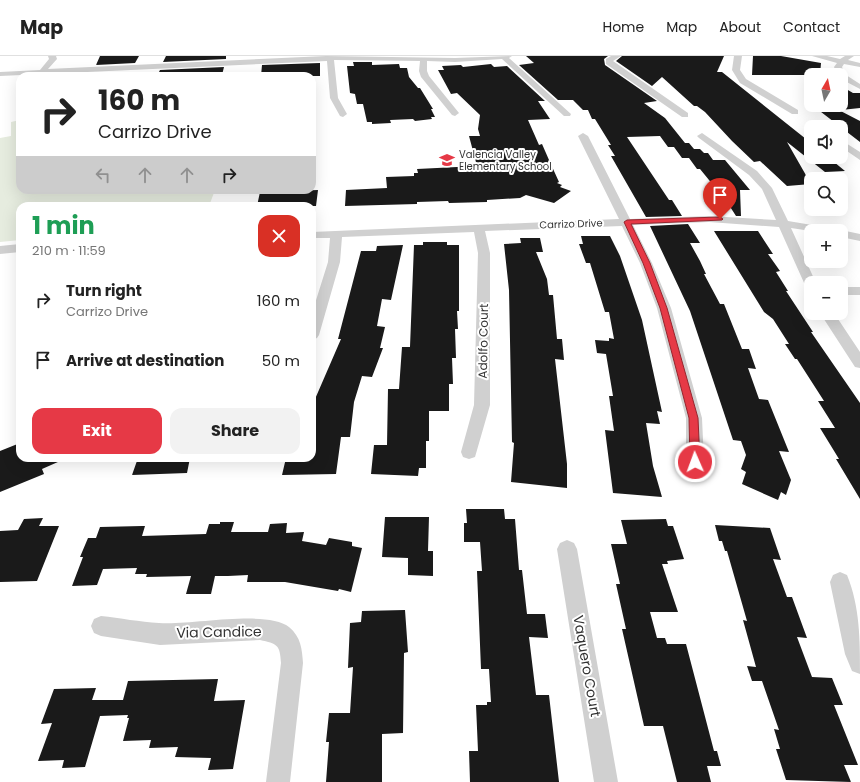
<!DOCTYPE html>
<meta charset="utf-8">
<style>
:root{--surface:#fff;--page:#f2f2f2;--text:#222;--muted:#767676;--line:#e0e0e0;--accent:#e63946}
body{margin:0;font-family:Poppins,sans-serif;background:var(--page);color:var(--text);height:100vh;display:flex;flex-direction:column;font-size:15px;white-space:nowrap}
*{box-sizing:border-box;margin:0}
p{font-size:13px;color:var(--muted)}
.icon{flex:none;width:22px;height:22px;fill:none;stroke:currentColor;stroke-width:2;stroke-linecap:round;stroke-linejoin:round}
.map{position:relative;flex:1;overflow:hidden}
.drawer{position:absolute;left:16px;top:146px;width:300px;height:260px;display:flex;flex-direction:column;background:var(--surface);border-radius:12px;box-shadow:0 4px 16px #0002}
.drawer>*{flex:none}
.top-card{position:absolute;left:16px;top:16px;width:300px;height:122px;border-radius:12px;box-shadow:0 4px 16px #0002;background:#fff;color:var(--text);overflow:hidden}
.needle{width:26px;rotate:9deg}
.controls{position:absolute;left:804px;top:12px;display:grid;gap:8px}
.controls a{display:grid;place-items:center;width:44px;height:44px;border-radius:8px;background:var(--surface);box-shadow:0 4px 16px #0002;font-size:20px}
.pin{position:absolute;display:grid;place-items:center;width:34px;height:34px;color:#fff;margin:-41px -17px;border-radius:50% 50% 50% 0;rotate:-45deg;box-shadow:0 0 4px #0007}
.pin .icon{rotate:45deg}
.me{position:absolute;width:44px;margin:-22px;rotate:358deg;stroke-linejoin:round;filter:drop-shadow(0 0 3px #0008)}
.turn{display:flex;align-items:center;gap:14px;height:84px;padding:0 16px;font-size:18px}
.turn .icon{width:52px;height:52px;stroke-width:2.5}
.turn b{display:block;font-size:28px;line-height:34px}
.lanes{display:flex;align-items:center;height:38px;padding:0 16px;background:#0003;justify-content:center;gap:20px;direction:ltr}
.lanes .off{opacity:.35}
.round{display:grid;place-items:center;flex:none;width:42px;height:42px;border-radius:12px;background:var(--page)}
.headline{display:flex;align-items:center;justify-content:space-between;height:68px;padding:0 16px}
h1{font-size:24px;font-weight:700;line-height:30px;color:#1e9e55}
.primary-button{display:flex;gap:8px;margin-top:auto;padding:8px 16px}
.primary-button a{flex:1;height:46px;border-radius:12px;background:var(--accent);color:#fff;font-size:16px;font-weight:700;line-height:46px;text-align:center}
.primary-button a+a{background:var(--page);color:var(--text)}
ul{padding:0;list-style:none}
li{display:flex;align-items:center;gap:12px;height:60px;padding:0 16px}
li div{flex:1}
li b{display:block;font-size:15px}
li em{font-style:normal}
header{display:flex;align-items:center;gap:24px;box-sizing:border-box;height:56px;padding:0 20px;background:var(--surface);border-bottom:1px solid var(--line)}
header strong{font-size:19px}
nav{display:flex;gap:22px;margin-inline-start:auto;font-size:14px}
.map>svg:first-child{display:block}
</style>
<header>
<strong>Map</strong>
<nav><a>Home</a><a>Map</a><a>About</a><a>Contact</a></nav>
</header>
<div class="map">
<svg width="860" height="726" viewBox="0 0 860 726">
<rect width="100%" height="100%" fill="#fff"/>
<!-- green -->
<path fill="#e6ecdf" d="M20 64V134H215L209 150H20V184L0 186V82L11 80V66Z"/>
<!-- building -->
<path fill="#1a1a1a" d="M100 0H139L135 7 96 9Z
M166 0H226V3L163 6Z
M526 0H608L604 3 605 9 657 45 644 47 665 62 685 87H689L694 93H700L704 97H708L713 104H725L750 134H740L741 160H736L720 135H718L700 113H697L689 102H682L674 91H668L660 80 627 81 669 144H672L682 160 646 161 611 100H615L608 89H611L595 63H592L588 54H583L573 44H558L519 9 534 7Z
M622 0H724L717 16H722L811 87V101H828L845 115 825 116 787 86 811 128 787 130 760 105 754 106 732 85 705 56 697 50H694L662 21 652 30 616 5Z
M753 0H781L821 7 820 19H752Z
M353 6H372V9L399 8 400 12H407L409 21 418 32H420L433 53H431L435 61H431L432 63 415 65 413 63 390 64 391 67 372 68V66H367L363 48H357L355 38 350 37 347 10H354Z
M320 7V20H261L262 9Z
M491 8 494 11 507 10 545 45H538L550 63 528 64 539 89 542 88 549 104 559 126 557 127 562 129 560 131 571 135 554 147 526 139 520 142 487 144V146L449 147 448 145 417 146V148L345 150 346 134 387 132 386 121 414 120V117H418L417 113 477 110 469 80H480L478 73 480 59 457 37 451 38 438 14H444L442 10 461 9 463 11Z
M224 11 222 19 157 20 160 14Z
M131 16 128 20H90L91 17Z
M841 30 853 37H860V52L841 54Z
M812 49H829L860 65V86Z
M318 134 316 150H257L260 136Z
M688 168 700 187H690L700 205 706 218H704L720 248H724L742 293H749L756 313 748 312 759 343 768 344 789 396 779 395 791 424 786 439 781 436 778 444 742 428 746 416 741 413 746 399 741 385 733 384 690 255 650 170Z
M714 175H758L773 198H768L780 215 776 216 788 235H786L813 276H811L860 347V443L836 403H839L820 372H835L818 345H824L797 303H795L785 288H789L773 263 764 256Z
M581 180H610L620 200 642 264 662 356 657 355 660 368 646 367 653 410 662 441 613 437 605 374 614 375 609 340H613L606 298 597 297 595 284 609 285V282L614 283 609 256H605L590 207H586L579 188H583Z
M520 182H540L543 196H536L547 223 549 239H553L557 283H562L564 304 555 303 567 408V432L511 426 514 387 512 386 509 234 504 188 521 187Z
M423 186H447V189H459V255H457L458 273H455L456 302H452L453 328H449V355H429V385H426V412H419L418 420 371 418 374 389H387L388 333H399L402 291H410L414 189H423Z
M403 189 391 244 382 243 377 270 385 271 380 292H383L372 321 362 320 354 346 350 381H341L336 418 282 419 286 402H312V350L341 283H338L361 195H376L377 190Z
M20 387V402H67L42 413 44 418 0 436V395Z
M138 402H190L187 417 132 419Z
M466 453H504L505 463H515L519 514H522L527 558H545L548 582 529 581 536 639H549L559 726H470L469 695H478L476 649H487V646H491L489 613H481L477 515H482L480 486H464V467H467Z
M385 461H429L428 495H433V520L408 519V502L382 501Z
M43 462 39 470H59L37 525 0 526V475L18 474 24 463Z
M666 463 668 470H673L684 503 667 505 668 508H662L678 556H650L657 582H665L667 588H686L714 695H717L721 710H707L711 726H677L663 670H644L622 573H626L616 528H620L611 488H627L621 464Z
M220 466H234L231 476H268L270 468 287 467 286 477 304 476 302 485 326 489 329 482 352 486V490L362 492 351 536 339 533 338 535 285 526H247L248 519 228 520H215L211 538H186L191 520 146 521 147 518H135L137 512 103 513 97 529 72 530 83 501H80L88 482H96L100 471 142 470H145L142 480 206 478 209 468H220Z
M715 469 770 472 781 504 773 503 787 541H792L807 582 797 581 812 621 832 622 843 649H834L858 709H844L851 726 786 724 776 693H780L774 673 779 674 762 625H752L747 610 756 611 743 564 747 565 727 495H725L722 485H719Z
M405 554 408 596 404 597 403 677 382 678V726H326L329 686H326L329 657H350L353 611 348 612 350 567 361 566 362 555Z
M218 623 214 645 245 644 233 713 208 714 211 702 175 701 178 691 149 692 151 684 123 685 129 662H127L128 659 100 660 85 711 62 712 64 704 38 705 52 667 41 668 54 633 96 632 92 644H123L128 625Z"/>
<g fill="none" stroke-linecap="round" stroke-linejoin="round">
<!-- minor -->
<path fill="#d0d0d0" fill-rule="evenodd" d="M48 0H56L57 3 48 13 326 0 455 2 512 0 509 2 571 58 570 60H564L502 3 455 6 427 5V15L429 20 459 57 455 60 452 59 421 21 419 15 420 5 334 4 338 42 347 58 343 61 340 60 330 42 327 5 0 20V16L40 14 49 3Z
M611 0H621L613 5 688 57V61H682L606 8V3Z
M734 0H742L740 14 746 23 798 54V58H792L740 27 732 14Z
M812 0H827L840 3 845 0H854L848 4 860 7V11L844 8 842 11 846 19 860 28V33L841 23V19H838L834 11 837 7Z
M583 77 588 80 630 163 709 160 776 164 762 133 749 119 699 82 697 80 702 77 757 115 772 132 788 165 830 172 836 175H811L791 172 816 227H811V233L805 229 779 171 709 166 633 169 652 207 671 252 702 362 704 406 701 411 695 413 689 411 686 406V362L657 252 640 207 622 170 485 175 490 197V349L475 401 469 403 463 401 461 396 474 349 478 197 474 176 342 181 340 206 319 279 317 282 312 284V257L328 206 330 182H312V176L619 163 578 80Z
M841 84 860 96V104L841 91Z
M841 174 860 178V185L841 181V175H837Z
M20 188V196L0 198V190Z
M841 231H860V239H841Z
M820 257H834L860 296V312L855 311Z
M567 484 574 487 577 493 618 726H594L557 493 560 487Z
M840 516 847 519C860 551 860 584 860 618L852 615 845 598 830 526 833 519Z
M101 560C120 562 140 566 159 567 188 570 267 553 289 571 301 581 302 593 303 607L290 726H266L281 607C280 588 277 588 260 584L160 589 101 580 94 577 91 570 94 563Z"/>
</g>
<!-- route -->
<path fill="#e63946" stroke="#96252e" d="M720 161 723 163 722 164 631 168 650 207 667 252 698 362 700 406 695 410 690 406 689 362 660 252 643 207 624 166 627 164Z"/>
<!-- icons -->
<defs>
<g id="school-bare" transform="scale(1.2)"><path d="M0-5L7-2L0 1L-7-2ZM-4 1L0 2.5L4 1V4Q0 6-4 4Z" fill="#e63946" stroke="#fff" stroke-width="2.5" paint-order="stroke"/></g>
</defs>
<g fill-rule="evenodd">
<use href="#school-bare" x="447" y="104"/>
</g>
<g text-anchor="middle" dominant-baseline="central" stroke-width="4" stroke-linejoin="round" paint-order="stroke">
<!-- far-poi labels -->
<g font-size="10" fill="#333" stroke="#fff" text-anchor="start">
<text x="459" y="98">Valencia Valley<tspan x="459" dy="12">Elementary School</tspan></text>
</g>
<!-- far-street labels -->
<g font-size="10" fill="#333" stroke="#fff">
<text transform="translate(571 168) rotate(-2)">Carrizo Drive</text>
</g>
<!-- street labels -->
<g font-size="12" fill="#333" stroke="#fff">
<text transform="translate(483 285) rotate(-89)">Adolfo Court</text>
</g>
<!-- near-street labels -->
<g font-size="14" fill="#333" stroke="#fff">
<text transform="translate(219 576) rotate(-1)">Via Candice</text>
<text transform="translate(587 610) rotate(80)">Vaquero Court</text>
</g>
</g>
</svg>
<div class="controls">
<a><svg class="needle" viewBox="-14 -14 28 28"><path d="M0-13l5 13h-10z" fill="#e53935"/><path d="M0 13l5-13h-10z" fill="#767676"/></svg></a>
<a><svg class="icon" aria-label="sound" viewBox="0 0 24 24"><path d="M4 9h4l5-4v14l-5-4H4zM17 9q2 3 0 6"/></svg></a>
<a><svg class="icon" aria-label="search" viewBox="0 0 24 24"><circle cx="10" cy="10" r="6"/><path d="M15 15l6 6"/></svg></a>
<a>+</a>
<a>−</a>
</div>
<div class="pin" style="left:720px;top:163px;background:#d93025"><svg class="icon" aria-label="arrive" viewBox="0 0 24 24"><path d="M6 21V4h12l-3 4 3 4H6"/></svg></div>
<svg class="me" style="left:695px;top:406px" viewBox="-20 -20 40 40"><circle r="17" fill="#e63946" stroke="#fff" stroke-width="3"/><path d="M0-11L8 9 0 5-8 9z" fill="#fff"/></svg>
<div class="top-card">
<div class="turn"><svg class="icon" aria-label="right" viewBox="0 0 24 24"><path d="M7 20v-9h11M14 6l5 5-5 5"/></svg><div><b>160 m</b>Carrizo Drive</div></div>
<div class="lanes"><svg class="icon off" aria-label="left" viewBox="0 0 24 24"><path d="M17 20v-9H6M10 6l-5 5 5 5"/></svg><svg class="icon off" aria-label="ahead" viewBox="0 0 24 24"><path d="M12 20V5M6 11l6-6 6 6"/></svg><svg class="icon off" aria-label="ahead" viewBox="0 0 24 24"><path d="M12 20V5M6 11l6-6 6 6"/></svg><svg class="icon" aria-label="right" viewBox="0 0 24 24"><path d="M7 20v-9h11M14 6l5 5-5 5"/></svg></div>
</div>
<section class="drawer">
<div class="headline"><div><h1>1 min</h1><p>210 m · 11:59</p></div><a class="round" style="background:#d93025;color:#fff"><svg class="icon" aria-label="close" viewBox="0 0 24 24"><path d="M6 6l12 12M18 6L6 18"/></svg></a></div>
<ul>
<li><svg class="icon" aria-label="right" viewBox="0 0 24 24"><path d="M7 20v-9h11M14 6l5 5-5 5"/></svg><div><b>Turn right</b><p>Carrizo Drive</p></div><em>160 m</em></li>
<li><svg class="icon" aria-label="arrive" viewBox="0 0 24 24"><path d="M6 21V4h12l-3 4 3 4H6"/></svg><div><b>Arrive at destination</b></div><em>50 m</em></li>
</ul>
<div class="primary-button"><a>Exit</a><a>Share</a></div>
</section>
</div>
